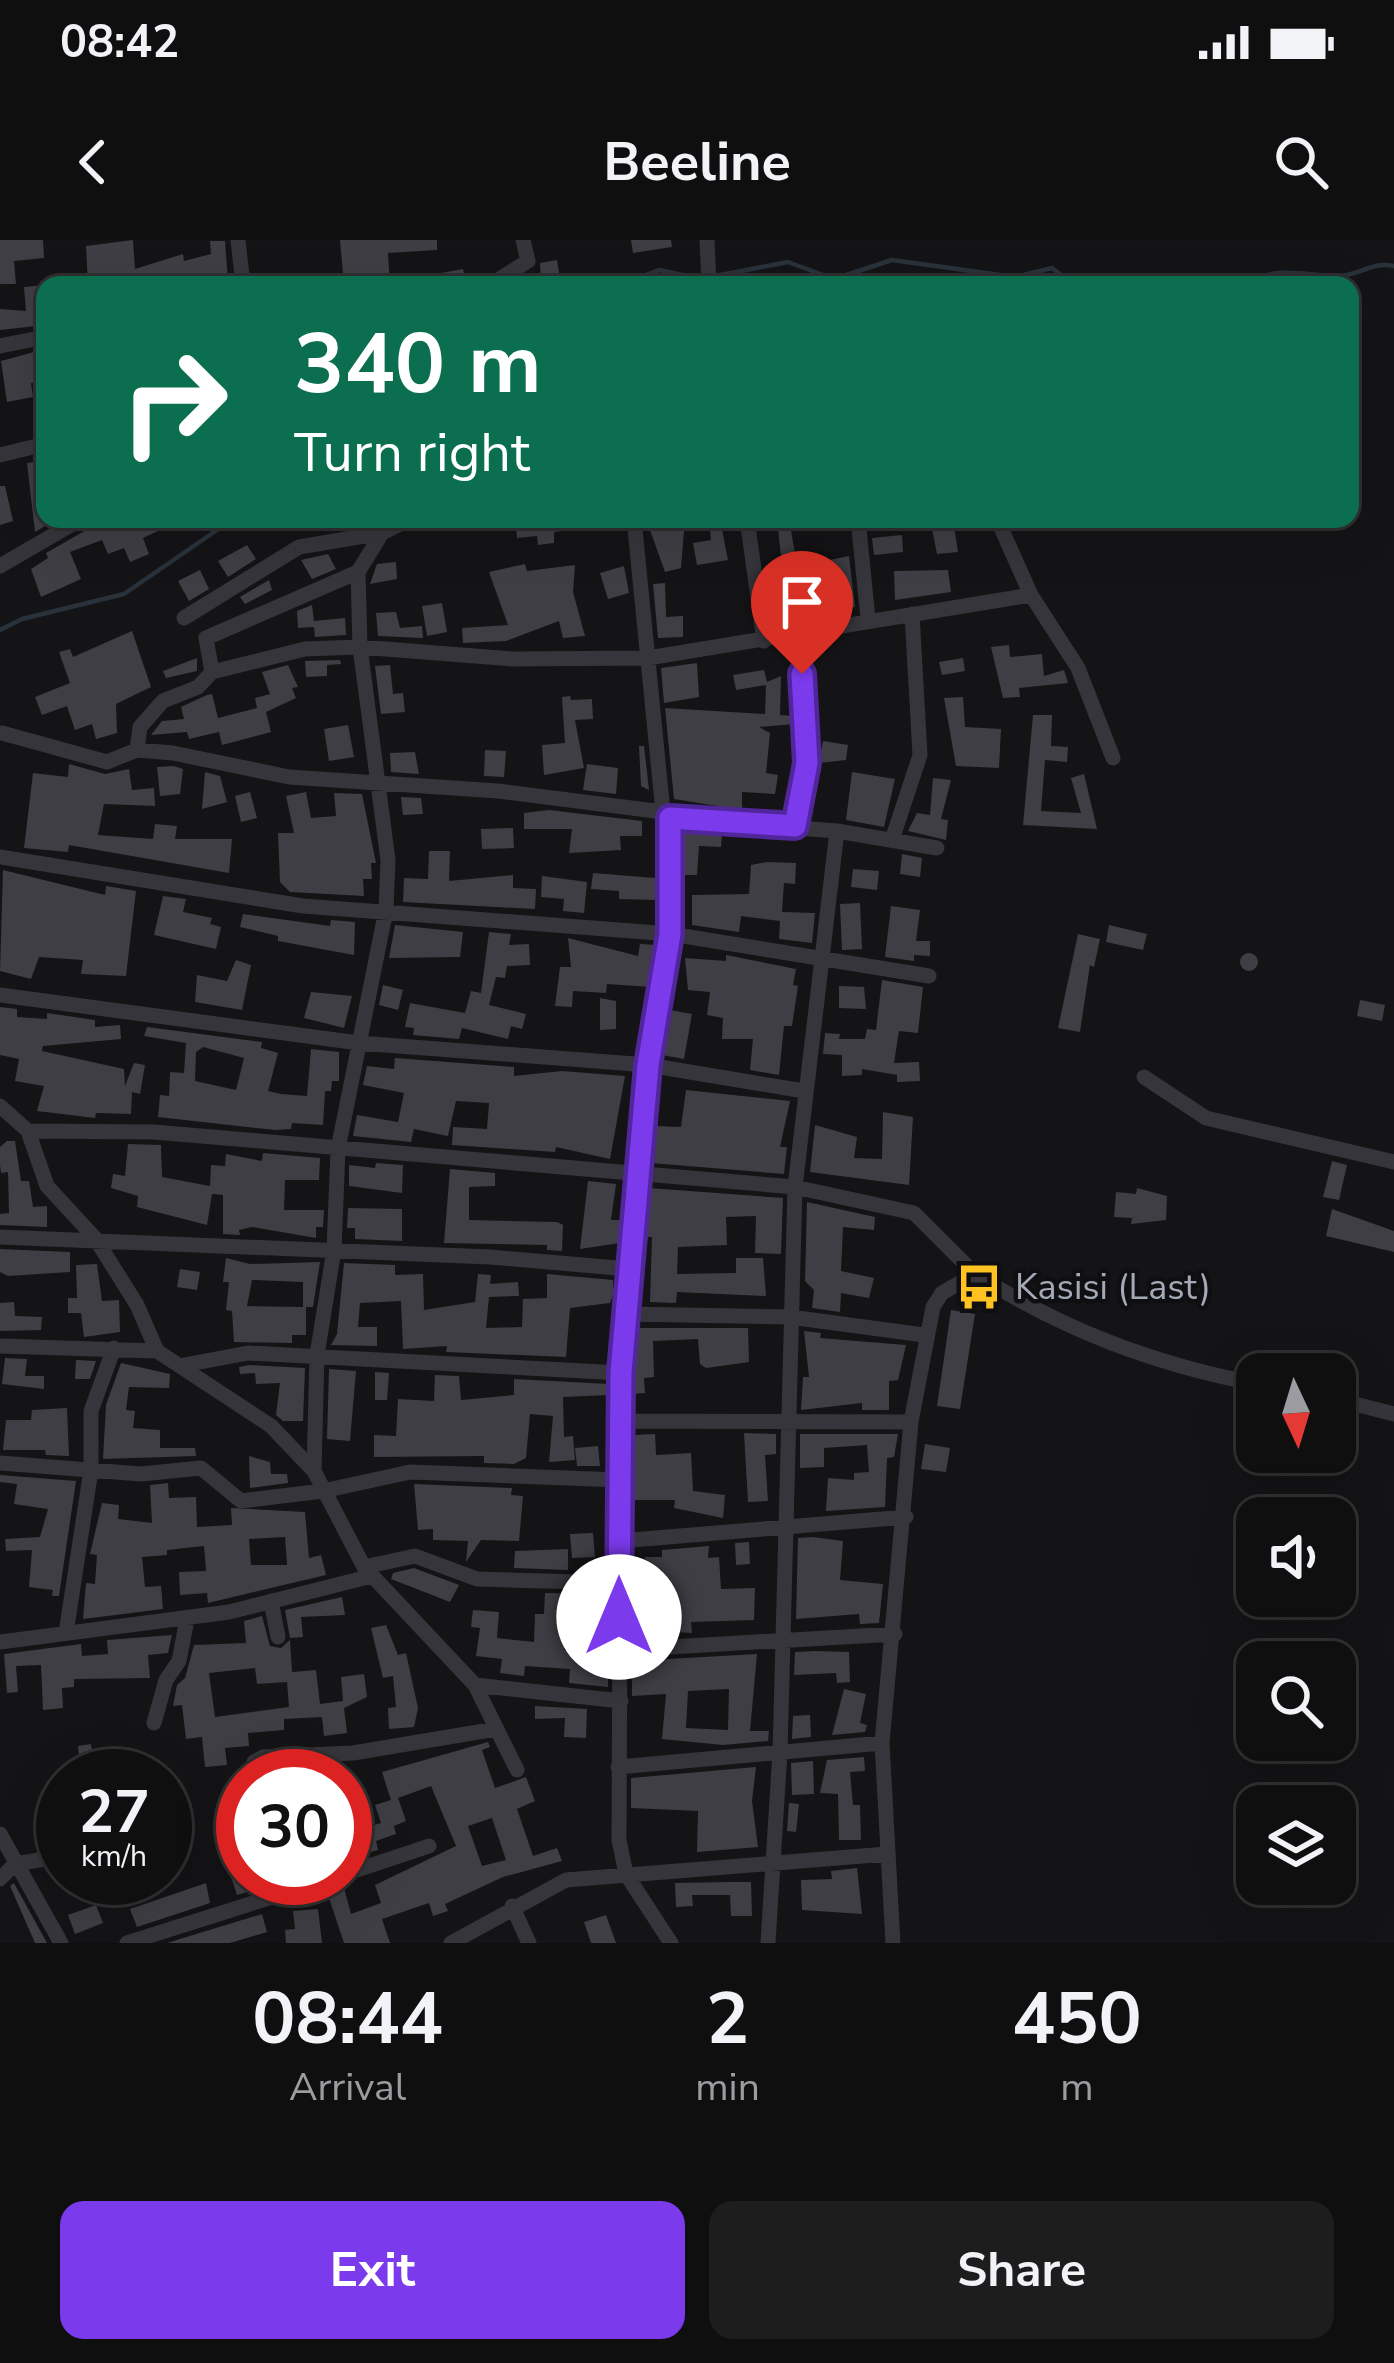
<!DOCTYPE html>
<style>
:root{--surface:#0f0f10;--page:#1d1d1e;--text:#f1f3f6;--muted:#9b9c9f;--line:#2f2f30;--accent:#7c3aed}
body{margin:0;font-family:"Nunito Sans",sans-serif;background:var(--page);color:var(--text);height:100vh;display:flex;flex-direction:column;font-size:45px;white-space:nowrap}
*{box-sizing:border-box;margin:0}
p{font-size:39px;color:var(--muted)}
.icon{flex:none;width:66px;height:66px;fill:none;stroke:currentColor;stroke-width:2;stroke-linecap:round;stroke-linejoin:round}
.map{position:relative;height:1703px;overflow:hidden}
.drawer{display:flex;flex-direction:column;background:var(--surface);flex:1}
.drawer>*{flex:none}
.top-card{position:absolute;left:36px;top:36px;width:1323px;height:252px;border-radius:24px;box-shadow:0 12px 48px #0002,0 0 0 3px var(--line);background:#0b6e4f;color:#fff;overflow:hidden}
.needle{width:78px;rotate:176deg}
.controls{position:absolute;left:1236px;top:1113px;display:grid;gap:24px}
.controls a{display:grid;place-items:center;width:120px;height:120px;border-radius:24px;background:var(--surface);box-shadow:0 12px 48px #0002,0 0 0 3px var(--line);font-size:60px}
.speed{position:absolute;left:36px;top:1509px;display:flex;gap:24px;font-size:60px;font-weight:700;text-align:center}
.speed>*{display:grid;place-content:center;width:156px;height:156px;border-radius:50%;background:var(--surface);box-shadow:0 12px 48px #0002,0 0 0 3px var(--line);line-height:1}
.speed small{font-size:30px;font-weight:400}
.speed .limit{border:18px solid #d22;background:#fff;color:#111}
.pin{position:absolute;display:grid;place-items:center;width:102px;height:102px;color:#fff;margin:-123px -51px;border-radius:50% 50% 50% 0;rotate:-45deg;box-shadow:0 0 12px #0007}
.pin .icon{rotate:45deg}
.me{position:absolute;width:132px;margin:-66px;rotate:0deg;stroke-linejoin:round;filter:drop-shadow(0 0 9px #0008)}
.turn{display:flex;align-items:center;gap:42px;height:252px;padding:0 60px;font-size:54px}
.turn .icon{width:156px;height:156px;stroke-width:2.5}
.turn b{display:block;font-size:84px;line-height:102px}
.eta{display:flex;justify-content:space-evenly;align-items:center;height:204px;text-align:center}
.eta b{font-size:72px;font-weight:700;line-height:84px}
.primary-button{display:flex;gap:24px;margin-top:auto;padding:24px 60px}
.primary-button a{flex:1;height:138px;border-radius:24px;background:var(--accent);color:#fff;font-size:48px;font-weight:700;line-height:138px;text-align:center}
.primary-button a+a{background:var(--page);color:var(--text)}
.status{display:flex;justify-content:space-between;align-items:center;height:84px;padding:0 60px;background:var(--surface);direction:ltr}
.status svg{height:33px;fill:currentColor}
header{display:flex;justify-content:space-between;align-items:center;height:156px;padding:0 60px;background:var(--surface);font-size:54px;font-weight:700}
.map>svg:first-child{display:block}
</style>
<div class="status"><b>08:42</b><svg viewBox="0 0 49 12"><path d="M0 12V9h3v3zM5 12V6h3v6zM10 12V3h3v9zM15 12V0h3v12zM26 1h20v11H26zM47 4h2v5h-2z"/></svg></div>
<header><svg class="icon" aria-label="back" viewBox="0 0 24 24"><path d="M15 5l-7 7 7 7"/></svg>Beeline<svg class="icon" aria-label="search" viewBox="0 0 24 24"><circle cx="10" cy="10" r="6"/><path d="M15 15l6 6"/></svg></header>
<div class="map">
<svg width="1394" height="1703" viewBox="0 0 1394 1703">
<rect width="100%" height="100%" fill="#141416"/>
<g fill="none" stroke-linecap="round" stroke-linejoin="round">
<!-- stream -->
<path stroke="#29323b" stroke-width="4.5" d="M715 36 788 22 834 39 892 20 1015 37 1052 28 1074 45
M620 45 659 30 697 38
M1245 45C1277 24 1304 36 1338 36 1359 36 1372 21 1394 26
M0 390 22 379 124 354 233 279"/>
</g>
<!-- building -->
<path fill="#3e3e44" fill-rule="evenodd" d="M0 0H43L44 18 14 21 16 44H0Z
M133 0 135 29 183 14 184 21 211 14 210 1H225L228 41 149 45 147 38 88 45 86 6Z
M340 0H437V10L388 13 390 45H344Z
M631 0H671L672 7 633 13Z
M557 20 561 45H541L540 23Z
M463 29 466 45H443L441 33Z
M45 45V72L35 73 36 86 0 90V69L26 71 24 47Z
M45 109V141L31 143 33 157 7 162 1 121Z
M45 221V279H57L35 292 27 223Z
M0 246H5L13 281 0 285Z
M93 279H152L158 291 143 298 149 314 130 322 124 308 108 314 102 300 70 312 81 339 41 357 31 329 48 318 46 313 88 289Z
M515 279H569L571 290 554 292V303L538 305 537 296 517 298Z
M646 279H685L681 328 665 332Z
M709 279H720L728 320 697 325 693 303 711 300Z
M777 279H789L801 348 769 352 766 327 782 326Z
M930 279H953L958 312 937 314Z
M902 295 903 312 874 315 872 298Z
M247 305 256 319 228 337 218 321Z
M328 314 336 329 312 339 301 320Z
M849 316 855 367 838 371 831 340 824 341 820 322Z
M396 322 397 339 370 344 377 324Z
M525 324 527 331 575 325 573 352 585 396 563 398 559 381 506 401 463 403 462 388 508 385 489 332Z
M624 326 629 353 608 359 600 333Z
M200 330 209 349 189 361 178 341Z
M948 330 951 352 895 360 894 331Z
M269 340 272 350 245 364 240 357Z
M665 343 666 377 683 376V397L658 398 653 344Z
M442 363 447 392 427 396 422 366Z
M312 365 314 381 345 378 346 395 315 397 314 387 298 388 297 371Z
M376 373 396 372 400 388 422 386 423 398 378 396Z
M132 391 151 447 116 464 117 493 96 499 92 484 75 490 67 466 42 475 35 457 70 443 59 412 70 409 73 417Z
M1009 405 1010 417 1042 414 1044 436 1064 430 1068 443 1019 448 1020 457 1003 458 991 407Z
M197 418V431L166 438 163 431Z
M963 418 965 431 942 435 939 422Z
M340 420 341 424 327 425V436L306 437 305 421Z
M697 423 699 457 664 463 661 428Z
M288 425 298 447 292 448 296 458 266 472 271 492 222 505 219 492 189 499 187 492 151 495 162 481 184 479 181 467 207 455 212 454 218 478 257 468 255 458 270 454 262 432Z
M390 425 393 454 403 453 405 472 381 474 375 426Z
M764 430 767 442 781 436 780 475 793 476 794 484 759 487 770 493 766 533 778 535 775 554 742 552V570L674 559 665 468 765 474 766 445 736 450 733 435Z
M570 456 571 460 592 459 593 479 575 480 584 528 544 535 542 505 565 503 562 457Z
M963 457 965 487 1001 489 999 528 956 526 944 458Z
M1033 475H1052L1051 506 1068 507 1067 522 1045 520 1041 571 1081 573 1071 538 1084 534 1097 589 1023 585Z
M348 485 354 517 329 521 324 489Z
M823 501 848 505 846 520 819 523Z
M639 506H644L649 550 641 546Z
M485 510 506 511 504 537 484 536Z
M415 512 419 534 391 532 390 513Z
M69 524 105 534 129 529 132 550 154 548 155 566 104 564 98 595 153 599 155 584 177 586 175 599H232L229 633 69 605 68 612 24 608 33 533 68 537Z
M587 524 618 528 616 554 583 550Z
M174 526 183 529 180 554 160 556 157 527Z
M205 532 220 536 227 562 202 569Z
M852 532 895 539 884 587 846 580Z
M933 538 951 540 941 579 948 580 946 600 908 591 917 573 930 575Z
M250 552 257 578 241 582 235 556Z
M306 552 311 578 336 576 334 553 362 554 376 623H371L372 639H363L364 656 290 652 280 642 278 593H294L286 556Z
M401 557 421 558 423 574 403 575Z
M549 570 642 581V596H620L621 610 569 613 572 589H524V573Z
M513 588 514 608 482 609 481 589Z
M684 591 722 594 721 607 699 606 697 635H684Z
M429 611H450L449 641 513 635V648L536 649 535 669 403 662 404 638 428 639Z
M902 614 922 618 920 637 900 634Z
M767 622 796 623 795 644 784 643 782 672 815 673 812 703 779 699 780 681 741 676 739 692 692 685V655L749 654 751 625Z
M853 629 879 631 877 650 851 647Z
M3 630 105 655 106 646 136 651 126 736 81 734 83 720 39 717 31 739 0 731Z
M593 633 655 638V660L619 659V651L591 649Z
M542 636 587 642 584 673 563 671 564 659 541 657Z
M163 656 186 659 183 672 212 678 210 684 221 687 216 709 154 695Z
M860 663 862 709 842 710 840 664Z
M891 666 920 670 916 701H930V716L914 715V721L885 717Z
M243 674 330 686 331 680 355 682 354 715 278 701V696L240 687Z
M395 685 463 692 460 717 389 718Z
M1109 685 1147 694 1143 710 1106 702Z
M489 692 511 694 509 705 529 704 530 725 507 726 505 738 496 737 489 765 526 774 522 789 511 786 508 799 462 788 459 799 413 795 414 788 405 787 410 763 465 773 471 751 481 753Z
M1078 694 1100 699 1094 727 1090 725 1080 792 1058 788Z
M568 698 638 716 640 704 657 705 650 747 607 744 606 753 573 751 572 767 555 766 560 727H571Z
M1240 722a9 9 0 1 1 18 0a9 9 0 1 1-18 0Z
M726 715 796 729 793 745 798 746 792 786H784L779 835 750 830 753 799H722L723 778 707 775 710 752 688 750 685 718 726 721Z
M236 720 251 725 242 770 195 762 197 735 227 741Z
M882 740 923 747 918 793 899 791 894 823 919 822 920 841 897 842V835L862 829V835L842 836V815L823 814 825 793 840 794 839 799H865L867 789 876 790Z
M383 745 403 750 398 770 379 765Z
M839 746 864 747 866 769 839 768Z
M311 752 352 756 344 788 304 778Z
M600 758 616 761V789L600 790Z
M1360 760 1385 765 1382 781 1357 776Z
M0 767 17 769V777L47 779V773L95 780V787L120 785 121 799 43 806 42 811 124 829 125 846 134 823 145 825 140 854 132 852 131 874 96 873 95 878 37 871 44 846 15 841 19 819 0 815Z
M670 770 692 774 684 819 662 815Z
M147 787 262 802 261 808 278 813 268 851 281 854 307 856 311 809 339 812V841H332L331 851H325L323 885 292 883 291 889 275 890 158 877 160 855 169 856 170 832 184 833 186 803 144 796ZM203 807 244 818 236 850 195 841 196 812Z
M395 818 514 827V836L562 831 625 836 610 919 556 907 555 912 452 905 453 887 487 889 489 863 456 861 448 896 414 889 411 902 353 896 357 875 398 882 404 853 363 845 367 826 394 829Z
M686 850 790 861 780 907H787L784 934 651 923 655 886 681 887Z
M883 872 913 877 909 945 810 932 815 885 857 897 854 918 882 919Z
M7 901H15L21 941H29L33 967 47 966V987L0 985V974L9 973 8 932 1 933 0 925V907Z
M128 904 161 905 162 937 210 946 211 925 225 926 226 914 262 921 263 913 320 918 319 940H285L284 970H324L323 987H316V998L252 987 239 990 240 995 223 994V955L212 954 207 985 137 967 138 956 111 948 113 934 125 936Z
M1332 921 1347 925 1339 960 1323 957Z
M376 923 403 925 402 953 349 946V925L375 928Z
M450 929 495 933V946L469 947V980L557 982 563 985 562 1011 547 1010V1005L444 1003Z
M588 941 616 944 611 980H622L620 1003 580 1009Z
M649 948 783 958 781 1014 755 1013 756 976 726 977 727 1005 678 1007 677 1034 736 1033V1018H763L766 1056 677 1052 676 1063 650 1062 652 997H645Z
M1137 948 1167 956 1166 980 1131 984 1132 978 1114 977 1116 952 1136 954Z
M807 962 875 977 874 990 843 987 841 1031 874 1038 869 1058 841 1053 840 1072 812 1068 814 1050 805 1041Z
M348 968 402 969V1001L355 999V988H347Z
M1332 969 1394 991V1012L1326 996Z
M0 1009 70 1012V1032L8 1036 0 1032Z
M226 1018 250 1024 320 1022 313 1067H306V1095H292V1103L234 1102 232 1071 226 1070 229 1042H223ZM252 1040 303 1042V1067L247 1066Z
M344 1023 395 1025V1035L423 1034 424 1070 475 1062 478 1034 491 1035 490 1044 518 1042 519 1056 489 1057 486 1088 522 1087 523 1059 547 1058V1034L613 1040V1055L610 1063 570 1068 566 1117 446 1112 447 1106 403 1109 401 1061 360 1063 358 1087H377V1106L331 1105 337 1094Z
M97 1024 102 1061 119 1060 120 1092 84 1097 81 1073H68V1058H77L76 1025Z
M180 1029 200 1032 197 1050 177 1047Z
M14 1062 15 1076 42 1077 41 1090 0 1091V1063Z
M951 1070 975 1074 960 1169 937 1166Z
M637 1088H748L749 1122 706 1128 700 1124 698 1099 653 1101 654 1137 644 1138 645 1153 633 1154Z
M804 1091 821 1093 820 1098 906 1105 898 1140 889 1141V1170H862V1163L801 1170 803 1137H809Z
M5 1118 27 1119 25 1136H44V1149L2 1144Z
M76 1120 96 1121 90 1139H75Z
M121 1123 170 1134 169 1148 129 1147 126 1170 135 1171 133 1188 160 1190V1208H195L196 1216 103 1219 106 1165Z
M249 1125 305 1128 303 1181H283L276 1175 280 1143 256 1144 255 1133 240 1134 239 1127Z
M329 1129 356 1131 350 1201 327 1199Z
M375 1132 389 1133 387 1160H375Z
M435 1135 459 1136 461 1160 514 1155V1139L609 1144V1155L563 1157 564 1197 573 1196 575 1220 549 1222 553 1176 530 1174 526 1218 514 1224 484 1223V1216L374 1217V1195L396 1196 398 1159 434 1161Z
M67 1168 69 1216 46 1215 45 1210H3L6 1180H31L32 1170Z
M744 1193 776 1194V1214L765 1215 768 1261 748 1262Z
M655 1194 656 1215 691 1213 693 1251 725 1255 723 1278 674 1268 675 1260H634L633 1195Z
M800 1194H898L894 1217 887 1218 885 1267 826 1271 828 1238 854 1240V1233L869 1232 867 1205 824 1208V1227L800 1228Z
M925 1204 950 1208 946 1232 921 1229Z
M598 1206 600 1226H577L575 1208Z
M249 1216 270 1222 271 1234H287L288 1243 250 1248Z
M0 1235 76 1241 59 1356H52L53 1350 29 1347 32 1310 6 1311 5 1299 40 1297 48 1269 14 1264 17 1244 0 1242Z
M168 1243 169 1258 196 1257 197 1287 232 1285 231 1268 305 1272 309 1318 321 1315 326 1335 208 1363 207 1353 180 1355 179 1332 206 1331 204 1306 167 1310V1315L142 1317 145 1347 161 1346 163 1369 83 1379 86 1343 95 1344 97 1315 90 1314 102 1263 119 1265 118 1279 152 1283 150 1245ZM285 1297 287 1325H251L249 1299Z
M414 1244 512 1248 511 1255 523 1256 519 1301 481 1300 466 1322 468 1301 433 1300V1289L418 1290Z
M593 1293 595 1317 572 1318 570 1294Z
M813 1297 843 1301 840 1340 883 1344 879 1383 860 1384 859 1374 796 1379 798 1298Z
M749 1302 750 1324 736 1325 735 1303Z
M709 1306 708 1318 719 1317 721 1349 755 1348 754 1380 691 1382 692 1393 632 1390 638 1325H645V1317H662V1310Z
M568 1309V1330L514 1328 515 1311Z
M414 1328 459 1345 450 1362 391 1339 393 1333Z
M545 1353 596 1354 597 1386 566 1387 564 1410 592 1411V1400L608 1401V1447L569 1443 570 1429 525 1426 524 1436 500 1433 502 1419 476 1416 480 1388 471 1387 473 1370 499 1372 497 1398 534 1402 535 1374H544Z
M342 1357 345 1375 301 1377 303 1397 290 1398 285 1370Z
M262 1376 270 1406 281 1408 290 1400 292 1432 316 1430 320 1464 343 1461 341 1437 364 1434 367 1457 344 1468 347 1493 324 1496 322 1477 284 1479V1490L248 1493 249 1506 225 1508 227 1525 205 1527 202 1497 186 1499 182 1465 173 1466 177 1445 185 1438 194 1405 246 1403 244 1381ZM255 1428 257 1444 287 1442 289 1467 215 1477 209 1433Z
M386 1385 398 1415 406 1413 418 1468 414 1487 389 1489 388 1468 396 1467 393 1436 383 1438 371 1388Z
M172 1395 168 1413 148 1415 150 1438 74 1439V1447L62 1448 63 1468 43 1470 41 1425 16 1426 18 1452 7 1453 4 1414 81 1404 82 1416 108 1414 107 1400Z
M815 1411 849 1412 850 1442 837 1443 836 1433 794 1435 795 1412Z
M757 1414 750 1491H769L768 1501 723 1505 662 1499 666 1454 632 1456V1421ZM729 1449 728 1490 686 1488 688 1451Z
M844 1449 866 1454 860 1483 867 1485 865 1492 832 1495Z
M535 1466 587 1469 586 1498 564 1497 565 1478 535 1479Z
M810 1475 811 1497 792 1499 793 1476Z
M488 1502 490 1507 482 1510 495 1548 526 1537 535 1561 517 1569 533 1616 557 1608 562 1621 503 1637 445 1664 448 1671 433 1676 429 1663 382 1679 390 1703H344L327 1652 344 1648 351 1674 381 1663 375 1645 456 1606 431 1546 398 1558 406 1581 394 1586 396 1594 376 1601 378 1610 345 1619V1594L381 1583 375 1565 391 1560 382 1532ZM492 1578 506 1620 482 1626 468 1586Z
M91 1504 94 1526 80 1527 78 1506Z
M864 1517 865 1531 850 1532 853 1565H860L861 1600H839L838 1554 820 1553 827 1520Z
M813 1521 814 1554 792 1555 791 1523Z
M313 1527V1536H266V1529Z
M756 1527 752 1561 758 1607 697 1612 698 1571 631 1568V1538Z
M789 1563 799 1564 796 1592 787 1591Z
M241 1592 243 1638H292L237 1655 218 1597Z
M857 1628 862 1674 802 1670 801 1640 832 1639 831 1631Z
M730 1642H751L752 1676H731L730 1655H692L693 1666 676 1667 675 1643Z
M14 1643 47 1703H35L10 1646Z
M206 1643 210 1663 137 1687 130 1669Z
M96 1665 103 1683 75 1694 68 1675Z
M318 1669 322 1703H286L285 1690 295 1689 293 1671Z
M262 1674 267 1692 230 1703H167Z
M606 1675 616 1703H591L584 1682Z"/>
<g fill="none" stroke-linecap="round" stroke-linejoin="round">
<!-- minor -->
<path stroke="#35353b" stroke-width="15" d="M238 0 243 45
M707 0 709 45
M490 45 528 21 523 0
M0 106 45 97
M0 215 45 204
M634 279 663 572
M747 279 764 401
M858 279 868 379
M997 279 1031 355 1078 428 1113 518
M0 326 81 279
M184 378 299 307 382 293
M212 432 206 398 358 332
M2 493 107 522 137 510 173 513 289 537 498 551 663 572 670 578 837 591 795 947 780 1512 768 1703
M137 510 140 487 163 461 198 447 212 432 305 409 360 407 513 419 648 418 1031 355
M670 578 671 694 648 825 621 1133 619 1600 626 1634 671 1703
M795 586 807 490 796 395
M837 591 937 608
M892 600 920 515 912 374
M0 617 303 666 671 694 929 736
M0 755 359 803 648 825 804 851
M1144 837 1206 878 1394 922
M0 866 28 891 47 946 95 998 137 1065 157 1111
M28 891 154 892 795 947 914 973 975 1034
M0 997 490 1017 629 1029
M625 1074 790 1077 924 1095
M0 1106 157 1111 271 1186 314 1231 364 1327 475 1445 621 1461
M184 1125 248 1113 621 1133
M1335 1159 1394 1174
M621 1181 911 1182
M0 1223 141 1234 201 1228 241 1261 323 1251 410 1232 620 1240
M314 1231 317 1115 334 1010 338 909 386 670 388 620 360 407 358 332 382 293 410 279
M620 1301 906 1277
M364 1327 415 1316 477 1339 618 1343
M271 1361 278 1397
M66 1393 91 1230V1171L114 1108
M0 1402 229 1372 372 1336
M619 1410 895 1394
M475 1445 517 1530
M154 1483 166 1440 179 1421 187 1379
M618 1527 882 1503
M254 1536V1522L263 1517 353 1513 496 1489
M0 1594 61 1703
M165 1602 185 1601
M345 1634 429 1606
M0 1639 15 1624 63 1616
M512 1666 529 1703
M127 1703 332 1638
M451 1703 566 1640 887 1614
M893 1703 882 1503 911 1182 933 1067 942 1053 975 1034C1064 1090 1153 1124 1257 1144"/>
</g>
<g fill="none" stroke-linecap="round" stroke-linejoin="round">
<!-- route casing -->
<g stroke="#51269a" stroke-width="30">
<path id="route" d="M619 1377 621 1132 648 825 670 694V578L795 586 807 523 802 434"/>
</g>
<!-- route -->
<use href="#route" stroke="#7c3aed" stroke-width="21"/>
</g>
<!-- icons -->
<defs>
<g id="bus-bare" transform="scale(3.6)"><path d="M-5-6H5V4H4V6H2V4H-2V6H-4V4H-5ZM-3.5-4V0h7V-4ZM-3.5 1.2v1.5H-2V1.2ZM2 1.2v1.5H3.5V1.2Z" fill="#ffc223" stroke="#0f0f11" stroke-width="2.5" paint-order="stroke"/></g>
</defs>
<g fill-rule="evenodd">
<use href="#bus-bare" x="979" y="1047"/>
</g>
<g text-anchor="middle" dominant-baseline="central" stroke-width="9" stroke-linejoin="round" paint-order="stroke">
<!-- poi labels -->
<g font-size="36" fill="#a4a9b8" stroke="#0f0f11" text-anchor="start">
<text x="1015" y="1047">Kasisi (Last)</text>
</g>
</g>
</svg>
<div class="controls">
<a><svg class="needle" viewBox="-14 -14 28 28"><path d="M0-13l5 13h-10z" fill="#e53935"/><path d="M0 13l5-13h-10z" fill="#9b9c9f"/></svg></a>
<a><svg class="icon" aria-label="sound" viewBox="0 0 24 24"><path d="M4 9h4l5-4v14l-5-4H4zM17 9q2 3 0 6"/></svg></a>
<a><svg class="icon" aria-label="search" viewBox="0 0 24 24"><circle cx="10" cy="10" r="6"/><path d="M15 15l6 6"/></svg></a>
<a><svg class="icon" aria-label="layers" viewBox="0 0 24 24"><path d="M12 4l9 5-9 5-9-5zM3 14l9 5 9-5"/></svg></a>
</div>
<div class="speed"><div>27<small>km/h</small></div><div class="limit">30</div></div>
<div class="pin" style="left:802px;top:434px;background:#d93025"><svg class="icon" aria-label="arrive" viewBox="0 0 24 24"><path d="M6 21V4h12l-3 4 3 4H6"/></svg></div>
<svg class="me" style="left:619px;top:1377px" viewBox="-20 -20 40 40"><circle r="19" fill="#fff"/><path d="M0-13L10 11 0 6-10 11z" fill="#7c3aed"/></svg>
<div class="top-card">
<div class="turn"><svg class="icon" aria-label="right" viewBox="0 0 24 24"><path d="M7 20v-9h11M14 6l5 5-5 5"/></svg><div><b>340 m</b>Turn right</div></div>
</div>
</div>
<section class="drawer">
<div class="eta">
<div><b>08:44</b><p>Arrival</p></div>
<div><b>2</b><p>min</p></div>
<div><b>450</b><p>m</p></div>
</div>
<div class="primary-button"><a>Exit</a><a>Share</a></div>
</section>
